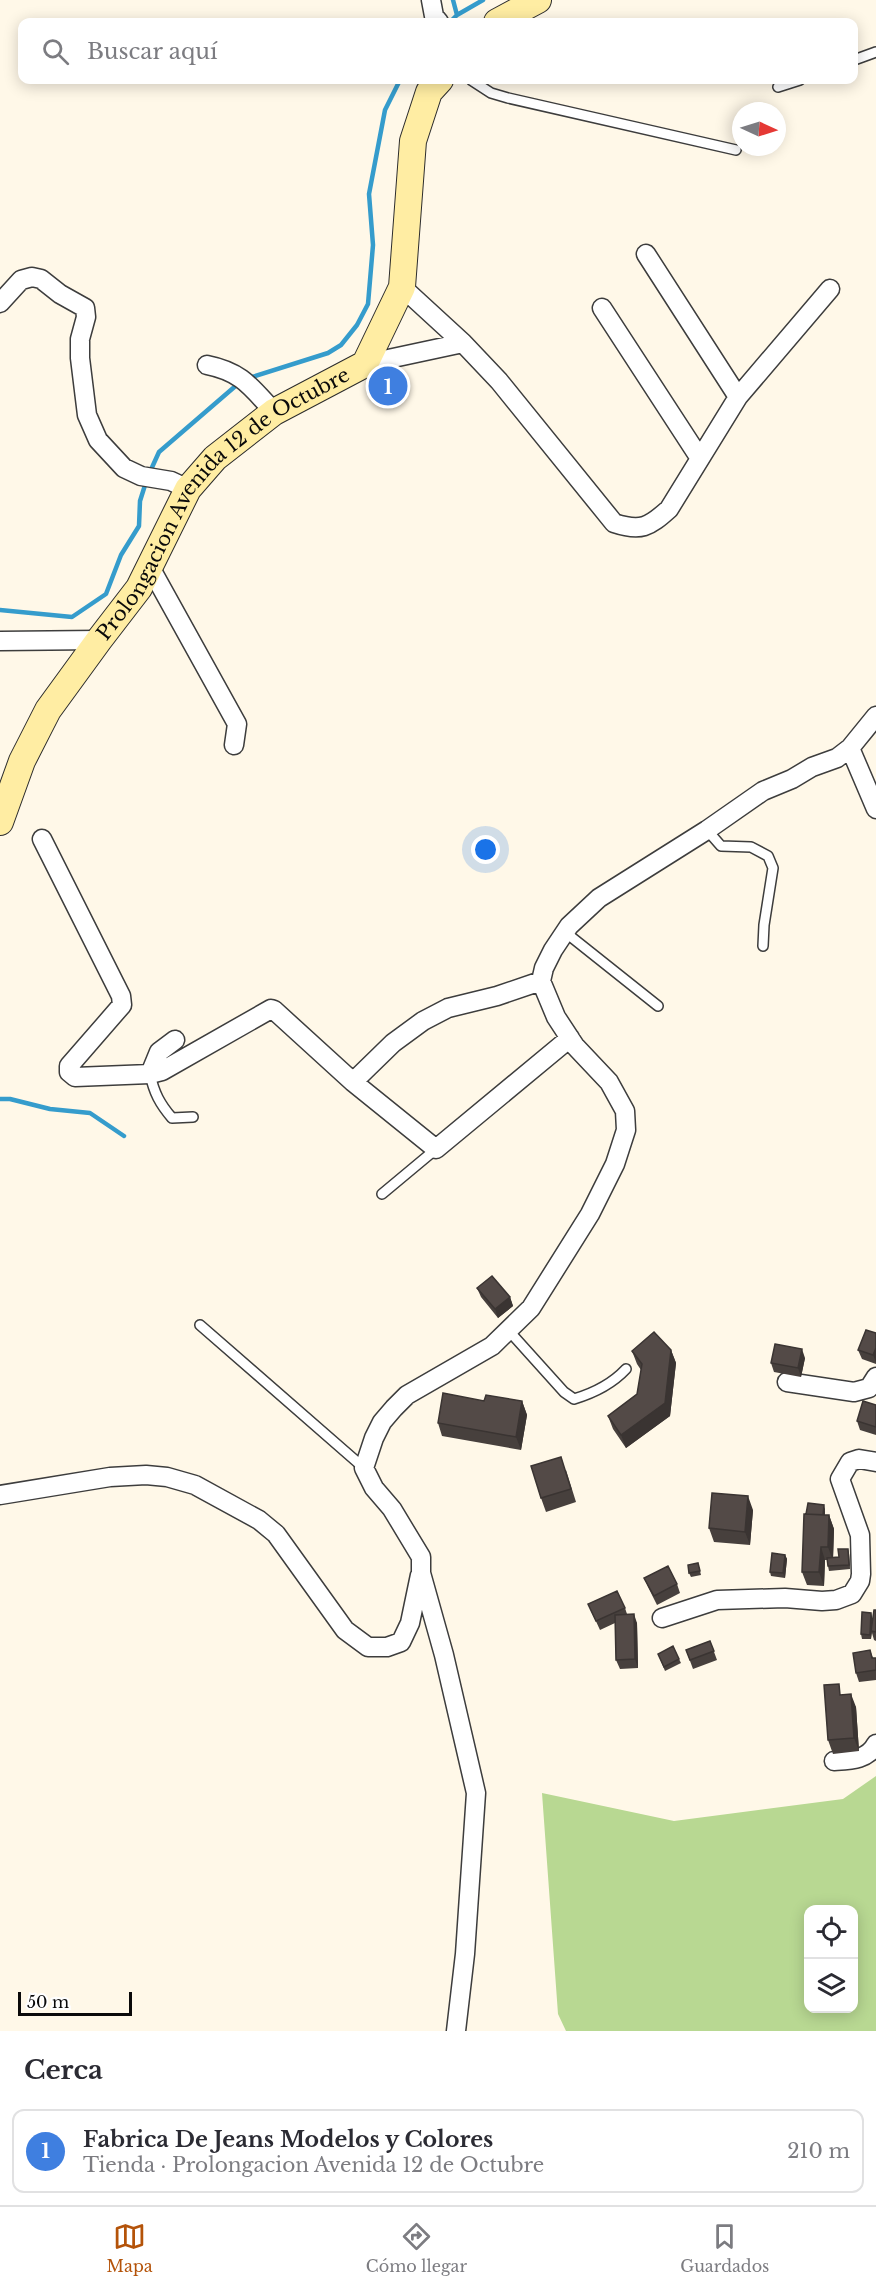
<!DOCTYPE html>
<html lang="es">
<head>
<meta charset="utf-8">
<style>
  :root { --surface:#fff; --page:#f7f7f7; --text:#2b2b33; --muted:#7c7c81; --line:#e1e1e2; --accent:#b45309 }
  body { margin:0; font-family:"Libre Baskerville",serif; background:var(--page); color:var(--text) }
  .controls { position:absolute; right:18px; bottom:18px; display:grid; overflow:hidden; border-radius:12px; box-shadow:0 3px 15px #0003 }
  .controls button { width:54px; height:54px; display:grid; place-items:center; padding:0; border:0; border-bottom:2px solid var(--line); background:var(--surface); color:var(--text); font:30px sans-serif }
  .compass { position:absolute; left:732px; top:102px; width:54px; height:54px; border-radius:50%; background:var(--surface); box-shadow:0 3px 15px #0003; rotate:94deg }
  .scale { position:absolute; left:18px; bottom:15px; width:114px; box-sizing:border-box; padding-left:6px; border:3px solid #0a0a0a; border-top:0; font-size:16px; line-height:21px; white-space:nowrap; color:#0a0a0a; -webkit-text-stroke:4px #fff; paint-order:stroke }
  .you { position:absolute; left:486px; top:850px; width:21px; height:21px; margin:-15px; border:4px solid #fff; border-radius:50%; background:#1a73e8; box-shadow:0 0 0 9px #1a73e833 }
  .badge { display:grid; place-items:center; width:39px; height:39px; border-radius:50%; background:var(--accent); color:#fff; font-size:20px; font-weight:700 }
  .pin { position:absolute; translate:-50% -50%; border:3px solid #fff; box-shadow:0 2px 6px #0006 }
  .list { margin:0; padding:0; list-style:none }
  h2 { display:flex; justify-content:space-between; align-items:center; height:78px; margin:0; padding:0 24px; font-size:26px }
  h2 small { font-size:20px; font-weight:400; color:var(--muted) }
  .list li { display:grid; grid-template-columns:39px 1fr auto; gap:18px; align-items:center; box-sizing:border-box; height:84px; margin:0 12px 12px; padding:0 12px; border:2px solid var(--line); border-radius:12px }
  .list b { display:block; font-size:22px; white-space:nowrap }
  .list p { margin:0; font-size:20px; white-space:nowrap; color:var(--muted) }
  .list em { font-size:20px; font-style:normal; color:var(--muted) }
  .icon { flex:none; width:33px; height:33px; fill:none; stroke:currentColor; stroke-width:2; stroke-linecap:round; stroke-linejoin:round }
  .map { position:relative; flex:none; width:876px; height:2031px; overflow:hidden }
  .search { position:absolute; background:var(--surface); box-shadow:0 3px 15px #0003; left:18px; right:18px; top:18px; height:66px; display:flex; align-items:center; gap:15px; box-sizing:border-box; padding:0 21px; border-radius:12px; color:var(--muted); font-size:22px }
  .sheet { height:174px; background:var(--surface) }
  nav { display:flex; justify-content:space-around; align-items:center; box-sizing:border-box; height:84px; border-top:2px solid var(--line); background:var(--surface); font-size:16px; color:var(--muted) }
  nav a { display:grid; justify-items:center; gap:3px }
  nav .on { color:var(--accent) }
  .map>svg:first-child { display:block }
</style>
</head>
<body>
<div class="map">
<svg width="876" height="2031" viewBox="0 0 876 2031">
  <rect width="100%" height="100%" fill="#fff8e8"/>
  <path fill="#b8d892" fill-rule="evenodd" d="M876 1776V2031H566L558 2014 542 1793 674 1821 843 1799ZM808 1910H854V2008H808Z"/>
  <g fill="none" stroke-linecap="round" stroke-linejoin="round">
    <path stroke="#359ccc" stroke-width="4.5" d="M453 0 457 15
      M450 22 457 15 483 0
      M249 378 328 353 341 345 357 325 368 304 373 245 369 194 385 110 400 80
      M149 474 159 452 239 383
      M0 610 72 617 106 594 121 555 139 526 140 501 146 482
      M0 1099H10L50 1109 90 1113 124 1136"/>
    <g stroke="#3d3d3d" stroke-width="12">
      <path id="lane" d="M854 60 876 52
        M471 80 491 93 508 98 736 150
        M778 87 800 80
        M707 830 721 846 751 847 768 856 773 868 764 925 763 946
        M565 932 658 1006
        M150 1074C154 1093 160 1104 172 1118L193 1117
        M382 1194 436 1149
        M200 1325 364 1468
        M509 1331 564 1392 574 1399C594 1393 612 1384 626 1369"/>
    </g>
    <g stroke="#3d3d3d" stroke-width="21">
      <path id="street" d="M431 0 434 16 439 22
        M402 287 463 343 499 381 614 523C641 532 649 527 669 509L738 397 646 254
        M0 303 21 280 32 277 41 279 60 294 85 308 86 317 80 339V358L87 415 98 440 124 468 141 476 171 481 188 489
        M602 308 699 457
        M365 364 463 343
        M207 365C242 372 251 387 274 412
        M738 397 830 289
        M150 567 237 724 234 745
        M0 641 99 640
        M850 748 876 809
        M42 839 121 996 122 1005 69 1066V1072L75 1077 150 1074 162 1071 271 1009 274 1010 353 1082 436 1149 570 1038
        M150 1074 159 1052 175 1040
        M353 1082 393 1043 423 1021 448 1008 497 996 541 981
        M787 1382 854 1392 869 1388 876 1377
        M0 1495 110 1477 146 1475 167 1477 195 1485 259 1520 276 1534 345 1630 368 1647H387L401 1642 410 1623 420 1575
        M662 1618 717 1600 785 1598 822 1601 836 1600 852 1594 860 1581 861 1574 860 1535 840 1479 850 1462 859 1459 876 1462
        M834 1761C850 1760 868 1760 876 1744
        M456 2031 465 1954 476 1793 444 1655 421 1573V1557L392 1509 374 1488 364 1468 374 1438 382 1422 394 1408 407 1395 492 1346 531 1308 590 1214 615 1164 626 1130 625 1111 609 1082 575 1046 556 1017 541 981 544 968 553 950 569 926 599 898 707 830 763 791 792 779 812 767 837 758 850 748 876 716"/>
    </g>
    <g stroke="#2c2c2c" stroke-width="28">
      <g id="secondary">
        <path d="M497 22 538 0"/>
        <path id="s1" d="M0 822 22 761 48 710 99 640 139 588 188 489 215 458 274 412 365 364 402 287 413 141 429 92 440 80"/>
      </g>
    </g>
    <use href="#lane" stroke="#fff" stroke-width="9"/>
    <use href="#street" stroke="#fff" stroke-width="18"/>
    <use href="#secondary" stroke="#ffeda3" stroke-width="26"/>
  </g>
  <path fill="#47403d" d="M477 1288 510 1297 513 1306 498 1318 481 1297Z
    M876 1333V1364L862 1359 858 1350Z
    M671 1350 676 1363 670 1416 626 1448 613 1429 608 1416 637 1394 641 1370 637 1364 632 1351Z
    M805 1358 801 1377 774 1372 771 1363Z
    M484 1401H522L527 1415 521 1450 442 1436 438 1423Z
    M876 1405V1435L860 1430 857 1421Z
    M566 1470 576 1502 546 1512 541 1498Z
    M825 1509V1515H829L834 1529 833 1557H839L849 1553 850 1569 829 1571 828 1566 827 1560H825L824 1586 807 1585 802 1572Z
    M753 1510 750 1545 714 1542 709 1528Z
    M785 1555 787 1559 785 1578 771 1576 770 1572Z
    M698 1563 701 1575 691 1577 689 1573Z
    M644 1578 677 1584 680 1593 657 1605 648 1587Z
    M588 1604 625 1608 627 1614 637 1623 638 1668 620 1669 616 1660 615 1623 600 1630Z
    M876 1610V1641L874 1640 872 1633 871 1639H862L861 1634 871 1613 872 1617V1623Z
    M710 1641 717 1660 693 1669 686 1650Z
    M870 1650 873 1658H876V1680L859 1682 856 1673Z
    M658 1654 679 1659 681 1663 665 1671Z
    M843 1694 856 1707 859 1751 833 1754 828 1740Z"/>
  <path fill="#3a3432" d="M510 1297 513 1306 498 1318 495 1309Z
    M876 1348V1362L873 1355Z
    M802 1349 805 1358 801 1377 798 1368Z
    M671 1350 676 1363 670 1416 626 1448 621 1435Z
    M522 1401 527 1415 521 1450 516 1437Z
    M748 1496 753 1510 750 1545 745 1532Z
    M824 1505 825 1509 824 1523 822 1518Z
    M829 1515 834 1529 833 1561 828 1547Z
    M821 1547 825 1560 824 1586 819 1572Z
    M848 1549 849 1553 850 1569 849 1565Z
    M785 1555 787 1559 785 1578 783 1573Z
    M871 1613 872 1617 871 1639 870 1635Z
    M634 1614 637 1623 638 1668 635 1659Z
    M851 1694 856 1707 859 1751 854 1738Z"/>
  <path fill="#534a47" stroke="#3a3432" stroke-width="1.5" d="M492 1276 510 1297 495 1309 477 1288Z
    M866 1330 876 1333V1348L873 1355 858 1350Z
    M654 1332 671 1350 665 1403 621 1435 608 1416 637 1394 642 1364 632 1351Z
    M775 1344 802 1349 798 1368 771 1363Z
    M443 1393 484 1401 486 1395 522 1401 516 1437 438 1423Z
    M863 1401 876 1405V1427L857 1421Z
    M561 1457 571 1489 541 1498 531 1466Z
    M712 1493 748 1496 745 1532 709 1528Z
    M808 1503 824 1505 823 1515 806 1514Z
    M804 1514 829 1515 828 1547H821L819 1572H802Z
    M838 1549H848L849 1565 828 1566 827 1558 839 1557Z
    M772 1553 785 1555 783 1573 770 1572Z
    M698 1563 700 1571 689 1573 688 1565Z
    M668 1566 677 1584 654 1596 644 1578Z
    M617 1591 625 1608 596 1621 588 1604Z
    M874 1610H876V1632L871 1631Z
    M862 1612 871 1613 870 1635 861 1634Z
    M634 1614 635 1659 616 1660 615 1615Z
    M710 1641 714 1651 690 1660 686 1650Z
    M673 1646 679 1659 664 1667 658 1654Z
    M870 1650 872 1658H876V1670L856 1673 853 1653Z
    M839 1684 840 1695 851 1694 854 1738 828 1740 824 1685Z"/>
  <g text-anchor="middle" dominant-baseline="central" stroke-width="6" stroke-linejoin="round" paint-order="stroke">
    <g font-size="20" fill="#0a0a0a" stroke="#fff">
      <text stroke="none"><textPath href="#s1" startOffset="398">Prolongacion Avenida 12 de Octubre</textPath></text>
    </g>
  </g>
</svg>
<div class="controls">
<button><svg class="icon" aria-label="locate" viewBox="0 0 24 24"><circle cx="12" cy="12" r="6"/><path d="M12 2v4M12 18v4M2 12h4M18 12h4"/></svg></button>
<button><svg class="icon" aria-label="layers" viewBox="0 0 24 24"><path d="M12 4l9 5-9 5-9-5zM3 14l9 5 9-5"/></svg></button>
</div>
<svg class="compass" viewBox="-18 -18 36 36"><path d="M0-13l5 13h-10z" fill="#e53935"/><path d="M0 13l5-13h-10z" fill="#7c7c81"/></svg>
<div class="scale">50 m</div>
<div class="you"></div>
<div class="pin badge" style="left:388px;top:386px;background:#3f7fe0">1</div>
<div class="search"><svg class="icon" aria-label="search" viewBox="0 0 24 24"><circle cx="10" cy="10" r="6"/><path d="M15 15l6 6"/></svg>Buscar aquí</div>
</div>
<section class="sheet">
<h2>Cerca<small></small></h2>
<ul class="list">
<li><span class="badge" style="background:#3f7fe0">1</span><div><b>Fabrica De Jeans Modelos y Colores</b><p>Tienda · Prolongacion Avenida 12 de Octubre</p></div><em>210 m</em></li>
</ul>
</section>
<nav>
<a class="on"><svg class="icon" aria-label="map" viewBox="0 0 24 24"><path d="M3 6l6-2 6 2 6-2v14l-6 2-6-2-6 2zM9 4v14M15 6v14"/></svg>Mapa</a>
<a><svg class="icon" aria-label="directions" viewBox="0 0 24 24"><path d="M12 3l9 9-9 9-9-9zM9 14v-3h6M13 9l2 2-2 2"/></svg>Cómo llegar</a>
<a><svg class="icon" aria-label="saved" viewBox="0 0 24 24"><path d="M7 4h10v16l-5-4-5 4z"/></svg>Guardados</a>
</nav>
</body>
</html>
